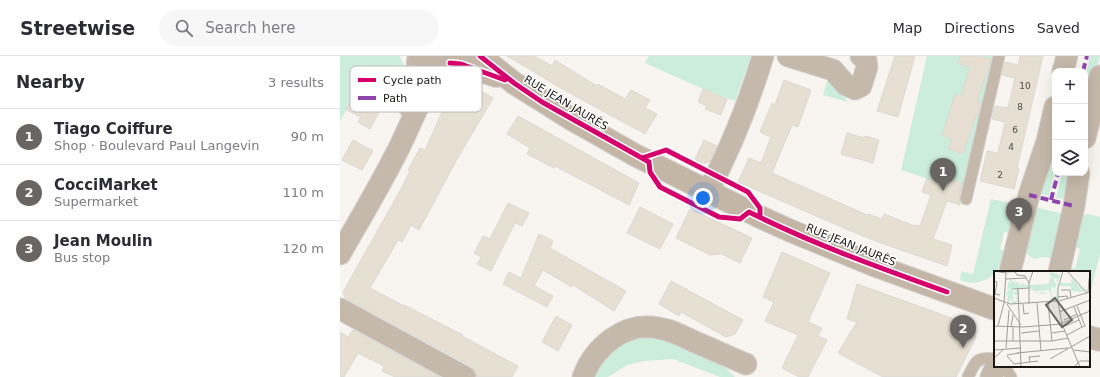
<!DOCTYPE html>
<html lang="en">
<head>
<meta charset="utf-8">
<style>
  :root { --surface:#fff; --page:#f7f7f7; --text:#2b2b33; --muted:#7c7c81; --line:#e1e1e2; --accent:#686562 }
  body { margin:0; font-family:"DejaVu Sans",sans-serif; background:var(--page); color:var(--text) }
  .controls { position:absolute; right:12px; top:12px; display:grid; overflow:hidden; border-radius:8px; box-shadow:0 4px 16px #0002 }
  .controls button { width:36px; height:36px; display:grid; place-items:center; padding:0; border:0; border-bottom:1px solid var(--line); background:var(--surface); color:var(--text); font:20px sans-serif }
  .you { position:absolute; left:363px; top:142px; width:14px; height:14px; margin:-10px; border:3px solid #fff; border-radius:50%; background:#1a73e8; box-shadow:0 0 0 6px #1a73e833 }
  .badge { display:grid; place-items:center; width:26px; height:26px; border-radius:50%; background:var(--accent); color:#fff; font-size:13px; font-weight:700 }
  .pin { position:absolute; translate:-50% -33px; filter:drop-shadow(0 1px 2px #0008) }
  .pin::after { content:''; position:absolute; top:21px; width:14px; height:12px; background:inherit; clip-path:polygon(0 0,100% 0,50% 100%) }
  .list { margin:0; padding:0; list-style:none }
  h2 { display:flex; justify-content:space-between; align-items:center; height:52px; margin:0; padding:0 16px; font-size:17px }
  h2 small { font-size:13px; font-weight:400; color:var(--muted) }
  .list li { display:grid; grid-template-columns:26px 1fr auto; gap:12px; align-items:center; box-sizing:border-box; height:56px; padding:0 16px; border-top:1px solid var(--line) }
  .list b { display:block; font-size:15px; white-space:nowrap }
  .list p { margin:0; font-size:13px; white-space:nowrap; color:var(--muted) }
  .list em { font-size:13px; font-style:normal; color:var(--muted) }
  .icon { flex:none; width:22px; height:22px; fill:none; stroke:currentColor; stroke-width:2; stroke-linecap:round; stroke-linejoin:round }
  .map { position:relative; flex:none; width:760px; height:321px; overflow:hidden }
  header { display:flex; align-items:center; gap:24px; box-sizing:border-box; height:56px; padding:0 20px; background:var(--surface); border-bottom:1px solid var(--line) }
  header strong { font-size:19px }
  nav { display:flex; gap:22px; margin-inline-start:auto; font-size:14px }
  .search { width:280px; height:36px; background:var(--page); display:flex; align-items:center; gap:10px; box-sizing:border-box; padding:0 14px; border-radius:22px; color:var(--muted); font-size:15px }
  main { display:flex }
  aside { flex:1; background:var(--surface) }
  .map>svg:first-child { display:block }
</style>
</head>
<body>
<header>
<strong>Streetwise</strong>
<div class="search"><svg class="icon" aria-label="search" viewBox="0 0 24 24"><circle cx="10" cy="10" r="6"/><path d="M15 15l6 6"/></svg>Search here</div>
<nav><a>Map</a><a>Directions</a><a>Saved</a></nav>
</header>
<main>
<aside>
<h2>Nearby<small>3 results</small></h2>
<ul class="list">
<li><span class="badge">1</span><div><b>Tiago Coiffure</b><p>Shop · Boulevard Paul Langevin</p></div><em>90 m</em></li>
<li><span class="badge">2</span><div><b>CocciMarket</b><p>Supermarket</p></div><em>110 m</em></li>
<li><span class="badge">3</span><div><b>Jean Moulin</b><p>Bus stop</p></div><em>120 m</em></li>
</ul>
</aside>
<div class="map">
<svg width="760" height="321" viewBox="0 0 760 321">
  <rect width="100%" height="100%" fill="#f8f5f0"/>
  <path fill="#cceddb" d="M0 0H60L64 10 54 56 16 34 0 66Z
    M309 0H411L395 45 363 33 305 7Z
    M587 0H656L624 135 561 114Z
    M750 0H760L745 61V21Z
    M488 22 508 46 483 39Z
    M715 74V113L709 140 695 136Z
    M722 117H734L730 144 716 142Z
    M651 143 675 148 668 177 664 176 660 193 666 195C664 201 662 207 659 212 652 224 633 231 620 224L621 215 633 218Z
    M695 151 724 158 714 200 711 202 701 201 696 203 692 202 689 199 685 197Z
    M748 158 760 161V198L749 242V216H729L730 211 735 213 740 193 735 191 742 161 744 159Z
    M294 279 328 282 386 312 395 321H380L333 303 305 305 287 309 268 321H250L261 300Z"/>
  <path fill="#e7dfd1" stroke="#dbd9d5" d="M167 0H194L212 10 215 4 257 30 258 28 285 43 291 34 310 44 305 52 317 58 305 78 226 35Z
    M555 0H575L558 61 537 55Z
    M620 0H640L651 3 648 15H647L637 46 641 47 638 59H636L623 98 609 93 612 83 602 80 615 38 621 40 630 11 618 8Z
    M680 0H703L677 112 679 113 674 133 640 125 647 95 658 97 665 66 652 63 655 50 668 52 675 22 662 19 665 6 678 9Z
    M444 24 471 34 458 71 452 69 432 117 527 159 528 158 542 163 544 158 575 170V169L580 170 591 139 582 136 587 122 608 130 610 123 622 127 619 142 620 149 607 145 593 183 612 189 607 210 541 187 506 173 398 126 409 102 421 107 431 81 420 76 432 47 435 49Z
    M121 26 140 38 141 35 153 42 116 105 79 174 71 169 62 186 58 184 30 232 64 250V249L123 279 122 280 178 310 172 321H137L135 315 131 310 5 242 3 236 61 133 70 115 68 114 80 92 85 94 104 52Z
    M363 33 387 43 381 59 365 53 367 50 358 46Z
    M16 34 43 49 30 73 18 66 21 61 6 54Z
    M178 60 299 127 289 149 215 110 214 112 187 98 190 92 167 78Z
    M507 77 525 82V80L539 84 533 107 501 98Z
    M13 84 33 95 22 114 2 104Z
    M364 84 377 90 370 105 363 108 355 103Z
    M168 147 189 157 182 170 175 167 151 215 137 208 141 201 134 197 143 180 150 183Z
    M300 151 333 168 320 193 287 177Z
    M350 153 412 182 400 207 382 198 370 199 336 182Z
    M199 178 213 185 210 192 286 235 274 255 233 229 232 231 203 214 194 230 213 240 207 251 163 228 169 216 181 222Z
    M442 196 490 217 468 266 482 272 478 280 487 284 468 321H459L442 312 458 279 425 265 434 246 423 241Z
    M331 225 403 264 395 278 386 281 341 256 339 260 319 248Z
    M517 228 631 269 636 281 616 321H543L498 297 517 266 507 263Z
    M216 260 232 269 218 295 202 286Z
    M13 274 100 321H55L42 315 44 310 18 297 4 321H0V276L8 281Z"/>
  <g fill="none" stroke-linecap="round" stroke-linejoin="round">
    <g stroke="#d4d2ce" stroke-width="13">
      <path id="lane" d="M626 143 659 0
        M664 310 671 321
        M628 321C636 305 636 301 655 303"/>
    </g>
    <g stroke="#d4d2ce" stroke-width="23">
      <path id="street" d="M448 0 493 14 506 29 515 33 521 30 527 11 526 4 521 0
        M723 15 727 0
        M69 51 76 22 78 0
        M745 82 760 20
        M368 135C391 92 409 46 423 0
        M0 198C20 163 41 128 59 92 73 64 83 33 104 9
        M670 216 689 139 707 85 715 51
        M719 216 734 150 739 117
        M0 253 125 321
        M243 321C254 291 285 265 318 272 332 274 343 280 355 286 372 293 389 301 406 308
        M651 321 656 310"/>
    </g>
    <g stroke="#d4d2ce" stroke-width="24">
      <path id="secondary" d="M81 0C92 11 108 13 119 0
        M140 0 174 27 233 64 295 99 420 161 451 175 536 210 655 253
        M110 7 121 8 156 20
        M749 281 760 284"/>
    </g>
    <use href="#lane" stroke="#c5b9ab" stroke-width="11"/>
    <use href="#street" stroke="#c5b9ab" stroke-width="21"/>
    <use href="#secondary" stroke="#c3b6a7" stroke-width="22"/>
    <path stroke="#8e44ad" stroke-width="4" stroke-dasharray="8 4" stroke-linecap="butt" d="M743 15 747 0
      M689 139 734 150
      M711 144 718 117"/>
    <g stroke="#fff" stroke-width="8">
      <path id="cycleway" d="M140 0 174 27 202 46 309 106 310 116 320 131 379 161 400 163 409 156C473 188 540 212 607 236
        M110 7 121 8 165 24
        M302 102 326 94 408 136 420 152V161"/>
    </g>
    <use href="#cycleway" stroke="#d6006c" stroke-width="5"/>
  </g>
  <g text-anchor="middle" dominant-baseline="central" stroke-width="3" stroke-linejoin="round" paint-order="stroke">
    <g font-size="9" fill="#4e4b45">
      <text x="685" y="30">10</text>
      <text x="680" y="51">8</text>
      <text x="675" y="74">6</text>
      <text x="671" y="91">4</text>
      <text x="660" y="119">2</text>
    </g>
    <g font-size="11" fill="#1a1815" stroke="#fff">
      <text transform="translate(226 47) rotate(31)">RUE JEAN JAURÈS</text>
      <text transform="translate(511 189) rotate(22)">RUE JEAN JAURÈS</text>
    </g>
  </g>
  <g transform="translate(654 215)">
    <rect width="96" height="96" fill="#f8f5f0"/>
    <path d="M55 0 66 4 64 11 61 9 64 8 59 7 61 12H64L61 16V24L60 16 57 17 58 26H62L63 17V28L61 30 57 27 56 18V22L55 19 42 20 43 22 53 21V24V22L47 23 42 22 41 20H35L40 19 35 18V14L54 13 57 6 55 5H57L55 3V2H59ZM78 7 91 21 77 20 76 15H66V12H77ZM16 8 20 11 22 8 20 14 22 11H27L24 12 26 14 30 11 29 13 34 14V16L19 18V22L24 18 25 25 19 23V30H25L20 26H24L26 30 19 33 16 26V32H13L14 22 11 27 13 21 15 22 13 19H16L17 25 16 18H13L15 9 17 15Z" fill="#cceddb"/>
    <path fill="none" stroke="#9f9d98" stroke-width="1" d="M0 0 12 2M73 0 93 22M12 1 37 0M21 1 23 4 31 5 35 12M12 8 32 7M0 10 3 11 1 23 6 24M24 17 27 96M19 18 35 17M67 19H76L77 27M94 22 95 8M64 26 73 25 74 28M0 27 16 33 63 30M64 29V17L69 0M65 30 96 21M64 31 68 53 86 96M10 32 12 2M43 32 47 80M54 32 58 70M13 33 27 54M29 33 30 43 35 42M35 33V12L39 0M80 36 88 56 91 55 83 35M65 41 96 29M70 49 83 43M68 52 96 40M0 55 29 56 68 53M4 55 10 32M17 56 19 44M69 56 85 49M27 62 45 60M58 62 71 60M73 64 88 56M0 70H58L74 67M19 70V56M12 77 15 39M0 79 27 77M80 79 96 81M23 82 74 77M13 84 25 82M13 85 20 93 44 90M0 87 10 78M56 88 96 65M36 91 35 86 46 85M80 96 86 90H96"/>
    <path fill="#686562" fill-opacity="0.15" stroke="#686562" stroke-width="2" d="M61 27 78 49 68 56 52 34Z"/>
    <rect width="96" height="96" fill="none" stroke="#1a1815" stroke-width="2"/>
  </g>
  <rect x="10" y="10" width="132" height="46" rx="6" fill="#fff" stroke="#babab9" stroke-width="1"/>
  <rect x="18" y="22" width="18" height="4" fill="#d6006c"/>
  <rect x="18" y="40" width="18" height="4" fill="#8e44ad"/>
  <g font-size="11" fill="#1a1815">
    <text x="43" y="28">Cycle path</text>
    <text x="43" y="46">Path</text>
  </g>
</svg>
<div class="controls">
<button>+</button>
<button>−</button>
<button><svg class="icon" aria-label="layers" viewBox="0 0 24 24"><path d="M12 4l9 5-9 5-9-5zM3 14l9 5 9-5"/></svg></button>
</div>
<div class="you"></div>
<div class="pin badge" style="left:603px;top:135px">1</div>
<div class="pin badge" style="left:623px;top:292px">2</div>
<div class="pin badge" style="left:679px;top:175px">3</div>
</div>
</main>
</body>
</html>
